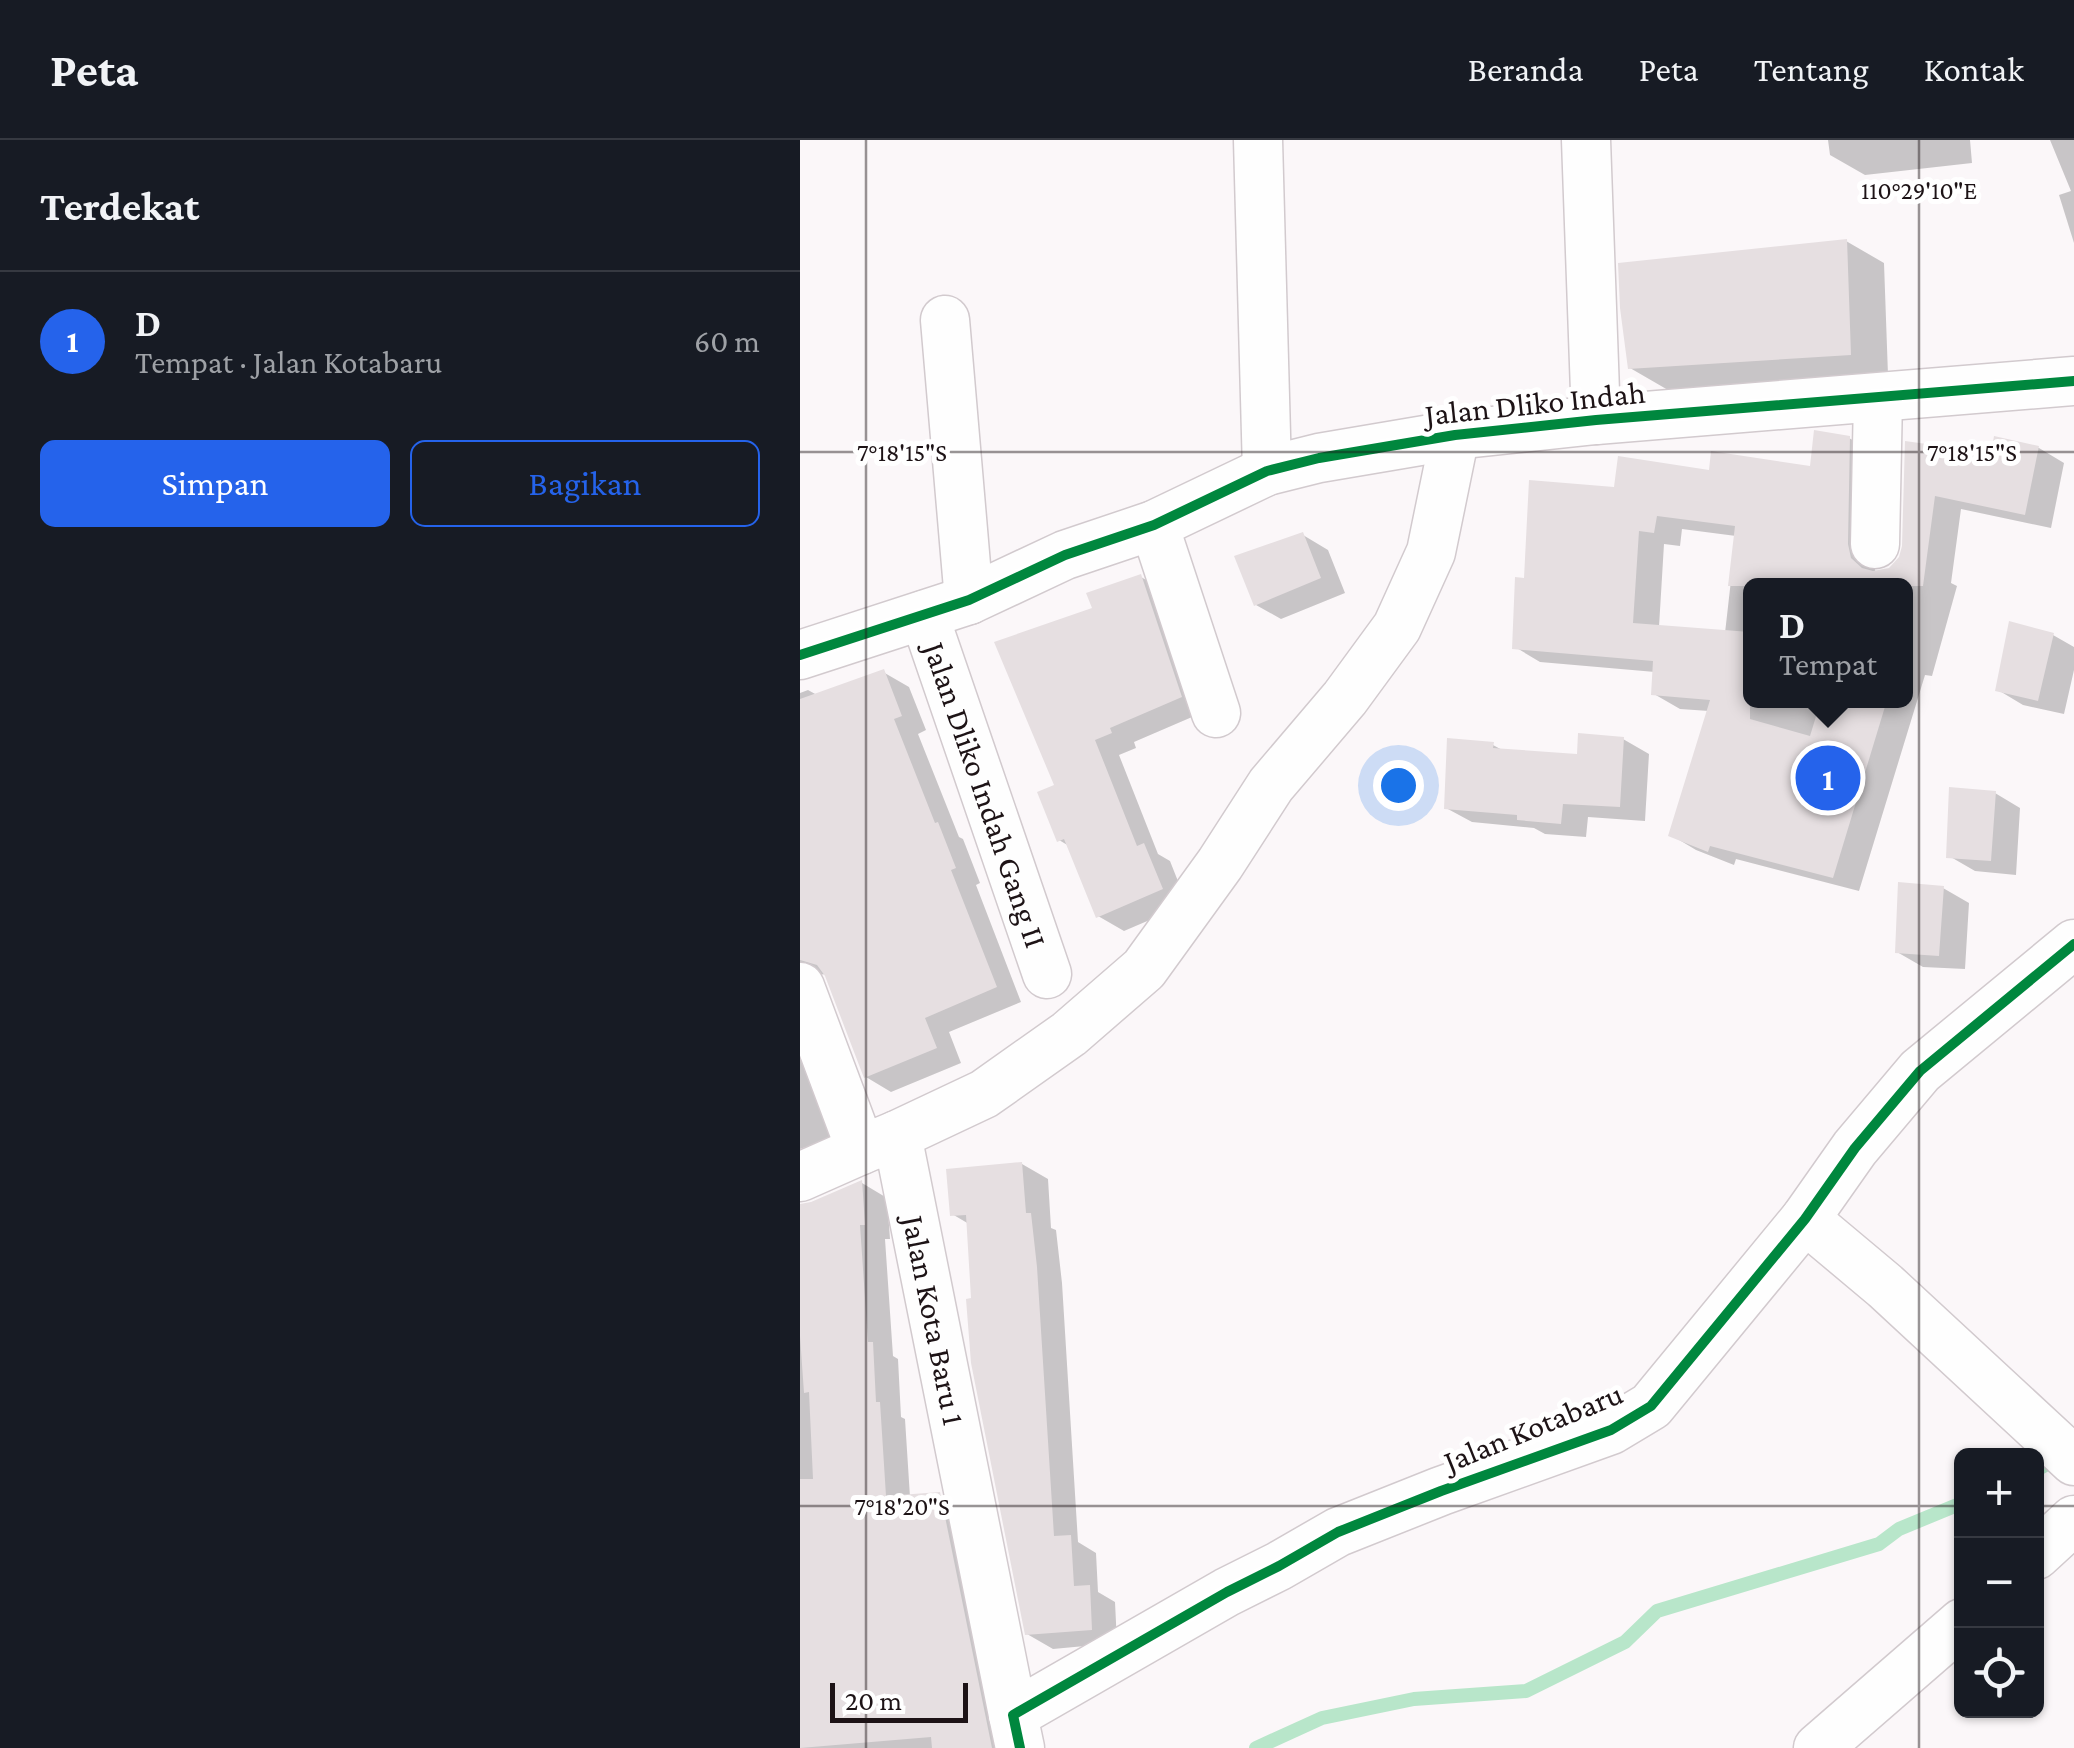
<!DOCTYPE html>
<html lang="id">
<head>
<meta charset="utf-8">
<style>
  :root { --surface:#171b24; --page:#20242c; --text:#f1f3f6; --muted:#9ea1a6; --line:#363941; --accent:#2563eb }
  body { margin:0; font-family:"Crimson Pro",serif; background:var(--page); color:var(--text) }
  .controls { position:absolute; right:30px; bottom:30px; display:grid; overflow:hidden; border-radius:15px; box-shadow:0 2px 8px #0004 }
  .controls button { width:90px; height:90px; display:grid; place-items:center; padding:0; border:0; border-bottom:2px solid var(--line); background:var(--surface); color:var(--text); font:50px sans-serif }
  .scale { position:absolute; left:30px; bottom:25px; width:138px; box-sizing:border-box; padding-left:10px; border:5px solid #1d1316; border-top:0; font-size:28px; line-height:35px; white-space:nowrap; color:#1d1316; -webkit-text-stroke:8px #fff; paint-order:stroke }
  .you { position:absolute; left:598px; top:645px; width:35px; height:35px; margin:-25px; border:8px solid #fff; border-radius:50%; background:#1a73e8; box-shadow:0 0 0 15px #1a73e833 }
  .badge { display:grid; place-items:center; width:65px; height:65px; border-radius:50%; background:var(--accent); color:#fff; font-size:32px; font-weight:700 }
  .pin { position:absolute; translate:-50% -50%; border:5px solid #fff; box-shadow:0 2px 10px #0006 }
  .popup { position:absolute; left:943px; top:438px; width:170px; height:130px; box-sizing:border-box; display:grid; place-content:center; border-radius:15px; background:var(--surface); filter:drop-shadow(0 2px 8px #0005); font-size:32px; white-space:nowrap; color:var(--muted) }
  .popup b { font-size:38px; color:var(--text) }
  .popup::after { content:''; position:absolute; left:50%; top:100%; margin-left:-20px; border:20px solid transparent; border-top-color:var(--surface) }
  .list { margin:0; padding:0; list-style:none }
  h2 { display:flex; justify-content:space-between; align-items:center; height:130px; margin:0; padding:0 40px; font-size:42px }
  h2 small { font-size:32px; font-weight:400; color:var(--muted) }
  .list li { display:grid; grid-template-columns:65px 1fr auto; gap:30px; align-items:center; box-sizing:border-box; height:140px; padding:0 40px; border-top:2px solid var(--line) }
  .list b { display:block; font-size:38px; white-space:nowrap }
  .list p { margin:0; font-size:32px; white-space:nowrap; color:var(--muted) }
  .list em { font-size:32px; font-style:normal; color:var(--muted) }
  .actions { display:flex; gap:20px; padding:30px 40px }
  .actions a { flex:1; padding:22px 0; border:2px solid var(--accent); border-radius:15px; text-align:center; font-size:35px; color:var(--accent) }
  .actions .main { background:var(--accent); color:#fff }
  .icon { flex:none; width:55px; height:55px; fill:none; stroke:currentColor; stroke-width:2; stroke-linecap:round; stroke-linejoin:round }
  .map { position:relative; flex:none; width:1274px; height:1608px; overflow:hidden }
  header { display:flex; align-items:center; gap:60px; box-sizing:border-box; height:140px; padding:0 50px; background:var(--surface); border-bottom:2px solid var(--line) }
  header strong { font-size:48px }
  nav { display:flex; gap:55px; margin-inline-start:auto; font-size:35px }
  main { display:flex }
  aside { flex:1; background:var(--surface) }
  .map>svg:first-child { display:block }
</style>
</head>
<body>
<header>
<strong>Peta</strong>
<nav><a>Beranda</a><a>Peta</a><a>Tentang</a><a>Kontak</a></nav>
</header>
<main>
<aside>
<h2>Terdekat<small></small></h2>
<ul class="list">
<li><span class="badge">1</span><div><b>D</b><p>Tempat · Jalan Kotabaru</p></div><em>60 m</em></li>
</ul>
<div class="actions"><a class="main">Simpan</a><a>Bagikan</a></div>
</aside>
<div class="map">
<svg width="1274" height="1608" viewBox="0 0 1274 1608">
  <rect width="100%" height="100%" fill="#fbf7f9"/>
  <path fill="#0003" fill-rule="evenodd" d="M1028 0H1170L1172 23 1065 35 1030 15Z
    M1250 0H1274V103L1259 55 1271 51Z
    M1046 101 1084 123 1088 235 868 250 830 228Z
    M1049 298 1075 313 1073 421 1076 434 1090 430 1101 419 1105 406 1107 303 1193 316 1196 299 1239 308 1264 323 1251 388 1161 369 1151 443 1157 446 1132 536 1125 535 1059 751 936 719 934 725 896 710 871 695 909 571 880 569 854 554 855 532 740 522 715 507 727 441 817 350 911 332 1012 329ZM882 389 936 396 925 493 859 487 864 404 880 406ZM950 446H1106V560H950Z
    M503 395 528 410 545 453 481 479 456 465Z
    M341 437 367 452 406 571 334 602 336 608 319 615 358 714 370 721 387 764 324 791 298 776 269 706 259 700 258 647 295 469Z
    M1253 495 1274 507V530L1264 574 1223 565 1198 550Z
    M83 532 109 547 126 590 118 594 159 697 163 699 180 743 176 745 221 862 149 892 161 923 91 952 66 937 27 834 16 835 0 853V553L8 550 17 555Z
    M823 599 849 614 845 681 788 677 786 697 745 694 734 688 672 682 646 668 693 605 704 611 779 617Z
    M1195 653 1220 668 1216 735 1175 731 1149 716Z
    M1143 748 1169 763 1165 829 1123 827 1097 812Z
    M0 875 45 994 0 1009Z
    M222 1024 248 1039 251 1088 256 1090 262 1143 278 1402 296 1413 298 1452 315 1462 317 1503 253 1509 227 1494 174 1160 169 1084 152 1074Z
    M62 1043 87 1058 90 1099H85L93 1216 98 1219 101 1277 105 1279 110 1357 140 1355 166 1370 214 1608H0V1067Z"/>
  <g fill="none" stroke-linecap="round" stroke-linejoin="round">
    <path stroke="#b8e6ca" stroke-width="14" d="M1236 1330 1260 1317
      M456 1608 522 1578 614 1559 726 1551 825 1502 857 1471 1079 1404 1099 1389 1162 1363"/>
  </g>
  <path fill="#e6dfe1" d="M1047 99 1051 215 828 229 820 168 818 123Z
    M1014 290 1050 296 1048 404 1051 418 1062 428 1073 431 1089 428 1099 417 1102 406 1105 301 1191 313 1194 296 1239 306 1225 375 1135 356 1123 446H928L935 386 857 376 854 393 839 391 833 483 950 492V579L1010 596 1021 560H1087L1033 738 910 706 908 712 868 696 910 560 851 555 853 521 712 509 715 437 724 438 729 340 814 347 818 316 909 330 911 311 1010 326Z
    M503 392 521 438 454 466 434 416Z
    M341 434 382 557 310 588 312 593 295 600 337 706 344 703 363 749 296 778 264 699 257 702 237 652 254 645 194 502 292 468 286 453Z
    M1209 481 1254 493 1238 561 1195 551Z
    M84 529 102 576 94 579 135 683 138 682 156 728 151 730 197 847 125 878 137 908 64 938 25 836 17 825 0 820V559Z
    M778 593 824 597 820 667 763 664 761 684 717 680V675L644 669 647 598 694 602 693 608 777 614Z
    M1149 647 1196 651 1191 721 1146 718Z
    M1098 742 1144 746 1139 816 1095 813Z
    M222 1022 226 1073H231L237 1127 254 1396 271 1395 274 1446 290 1445 292 1490 225 1495 171 1223 166 1159 171 1158 166 1075 150 1076 146 1029Z
    M62 1040 65 1085H60L68 1202H73L76 1262H80L86 1356 140 1352 192 1608H132L131 1597 0 1608V1339H13L9 1252 4 1253 0 1196V1064L11 1062Z"/>
  <g fill="none" stroke-linecap="round" stroke-linejoin="round">
    <g stroke="#d2cace" stroke-width="51">
      <g id="minor">
        <path d="M458 0 467 331"/>
        <path d="M786 0 796 280"/>
        <path d="M145 180 169 460"/>
        <path d="M354 385 416 573"/>
        <path d="M1075 404 1078 258"/>
        <path id="s1" d="M124 475 247 834"/>
        <path d="M0 515 169 460 265 415 354 385 467 331 519 318 655 295 796 280 1274 241"/>
        <path id="s2" d="M0 847 61 1010 97 995 213 1575"/>
        <path d="M97 995 184 954 269 894 344 829 420 724 471 645 545 558 597 487 631 412 655 295"/>
        <path d="M0 1037 61 1010"/>
        <path d="M1005 1079 1085 1146 1274 1321"/>
        <path d="M1236 1415 1274 1380"/>
        <path d="M220 1608 213 1575 427 1452 479 1426 538 1392 641 1351 811 1290 851 1266 1005 1079 1055 1008 1120 931 1274 804"/>
        <path d="M1018 1608 1162 1483"/>
      </g>
    </g>
    <use href="#minor" stroke="#fefefe" stroke-width="48"/>
    <g stroke="#fff" stroke-width="16">
      <path id="cycleway" d="M0 515 169 460 265 415 354 385 467 331 519 318 655 295 796 280 1274 241
        M220 1608 213 1575 427 1452 479 1426 538 1392 641 1351 811 1290 851 1266 1005 1079 1055 1008 1120 931 1274 804"/>
    </g>
    <use href="#cycleway" stroke="#00873e" stroke-width="10"/>
  </g>
  <path fill="none" stroke="#1d1316" stroke-width="2.5" stroke-opacity="0.45" d="M66 0V1608M1119 0V1608M0 312H1274M0 1366H1162M1236 1366H1274"/>
  <g text-anchor="middle" dominant-baseline="central" stroke-width="10" stroke-linejoin="round" paint-order="stroke">
    <g font-size="32" fill="#1d1316" stroke="#fff">
      <text transform="translate(735 263) rotate(-6)">Jalan Dliko Indah</text>
      <text stroke="none"><textPath href="#s1" startOffset="190">Jalan Dliko Indah Gang II</textPath></text>
      <text stroke="none"><textPath href="#s2" startOffset="402">Jalan Kota Baru 1</textPath></text>
      <text transform="translate(733 1287) rotate(-22)">Jalan Kotabaru</text>
    </g>
  </g>
  <g font-size="25" text-anchor="middle" fill="#1d1316" stroke="#fff" stroke-width="10" stroke-linejoin="round" paint-order="stroke">
    <text x="1119" y="59">110°29'10"E</text>
    <text x="102" y="321">7°18'15"S</text>
    <text x="1172" y="321">7°18'15"S</text>
    <text x="102" y="1375">7°18'20"S</text>
  </g>
</svg>
<div class="controls">
<button>+</button>
<button>−</button>
<button><svg class="icon" aria-label="locate" viewBox="0 0 24 24"><circle cx="12" cy="12" r="6"/><path d="M12 2v4M12 18v4M2 12h4M18 12h4"/></svg></button>
</div>
<div class="scale">20 m</div>
<div class="you"></div>
<div class="pin badge" style="left:1028px;top:638px">1</div>
<div class="popup"><b>D</b>Tempat</div>
</div>
</main>
</body>
</html>
